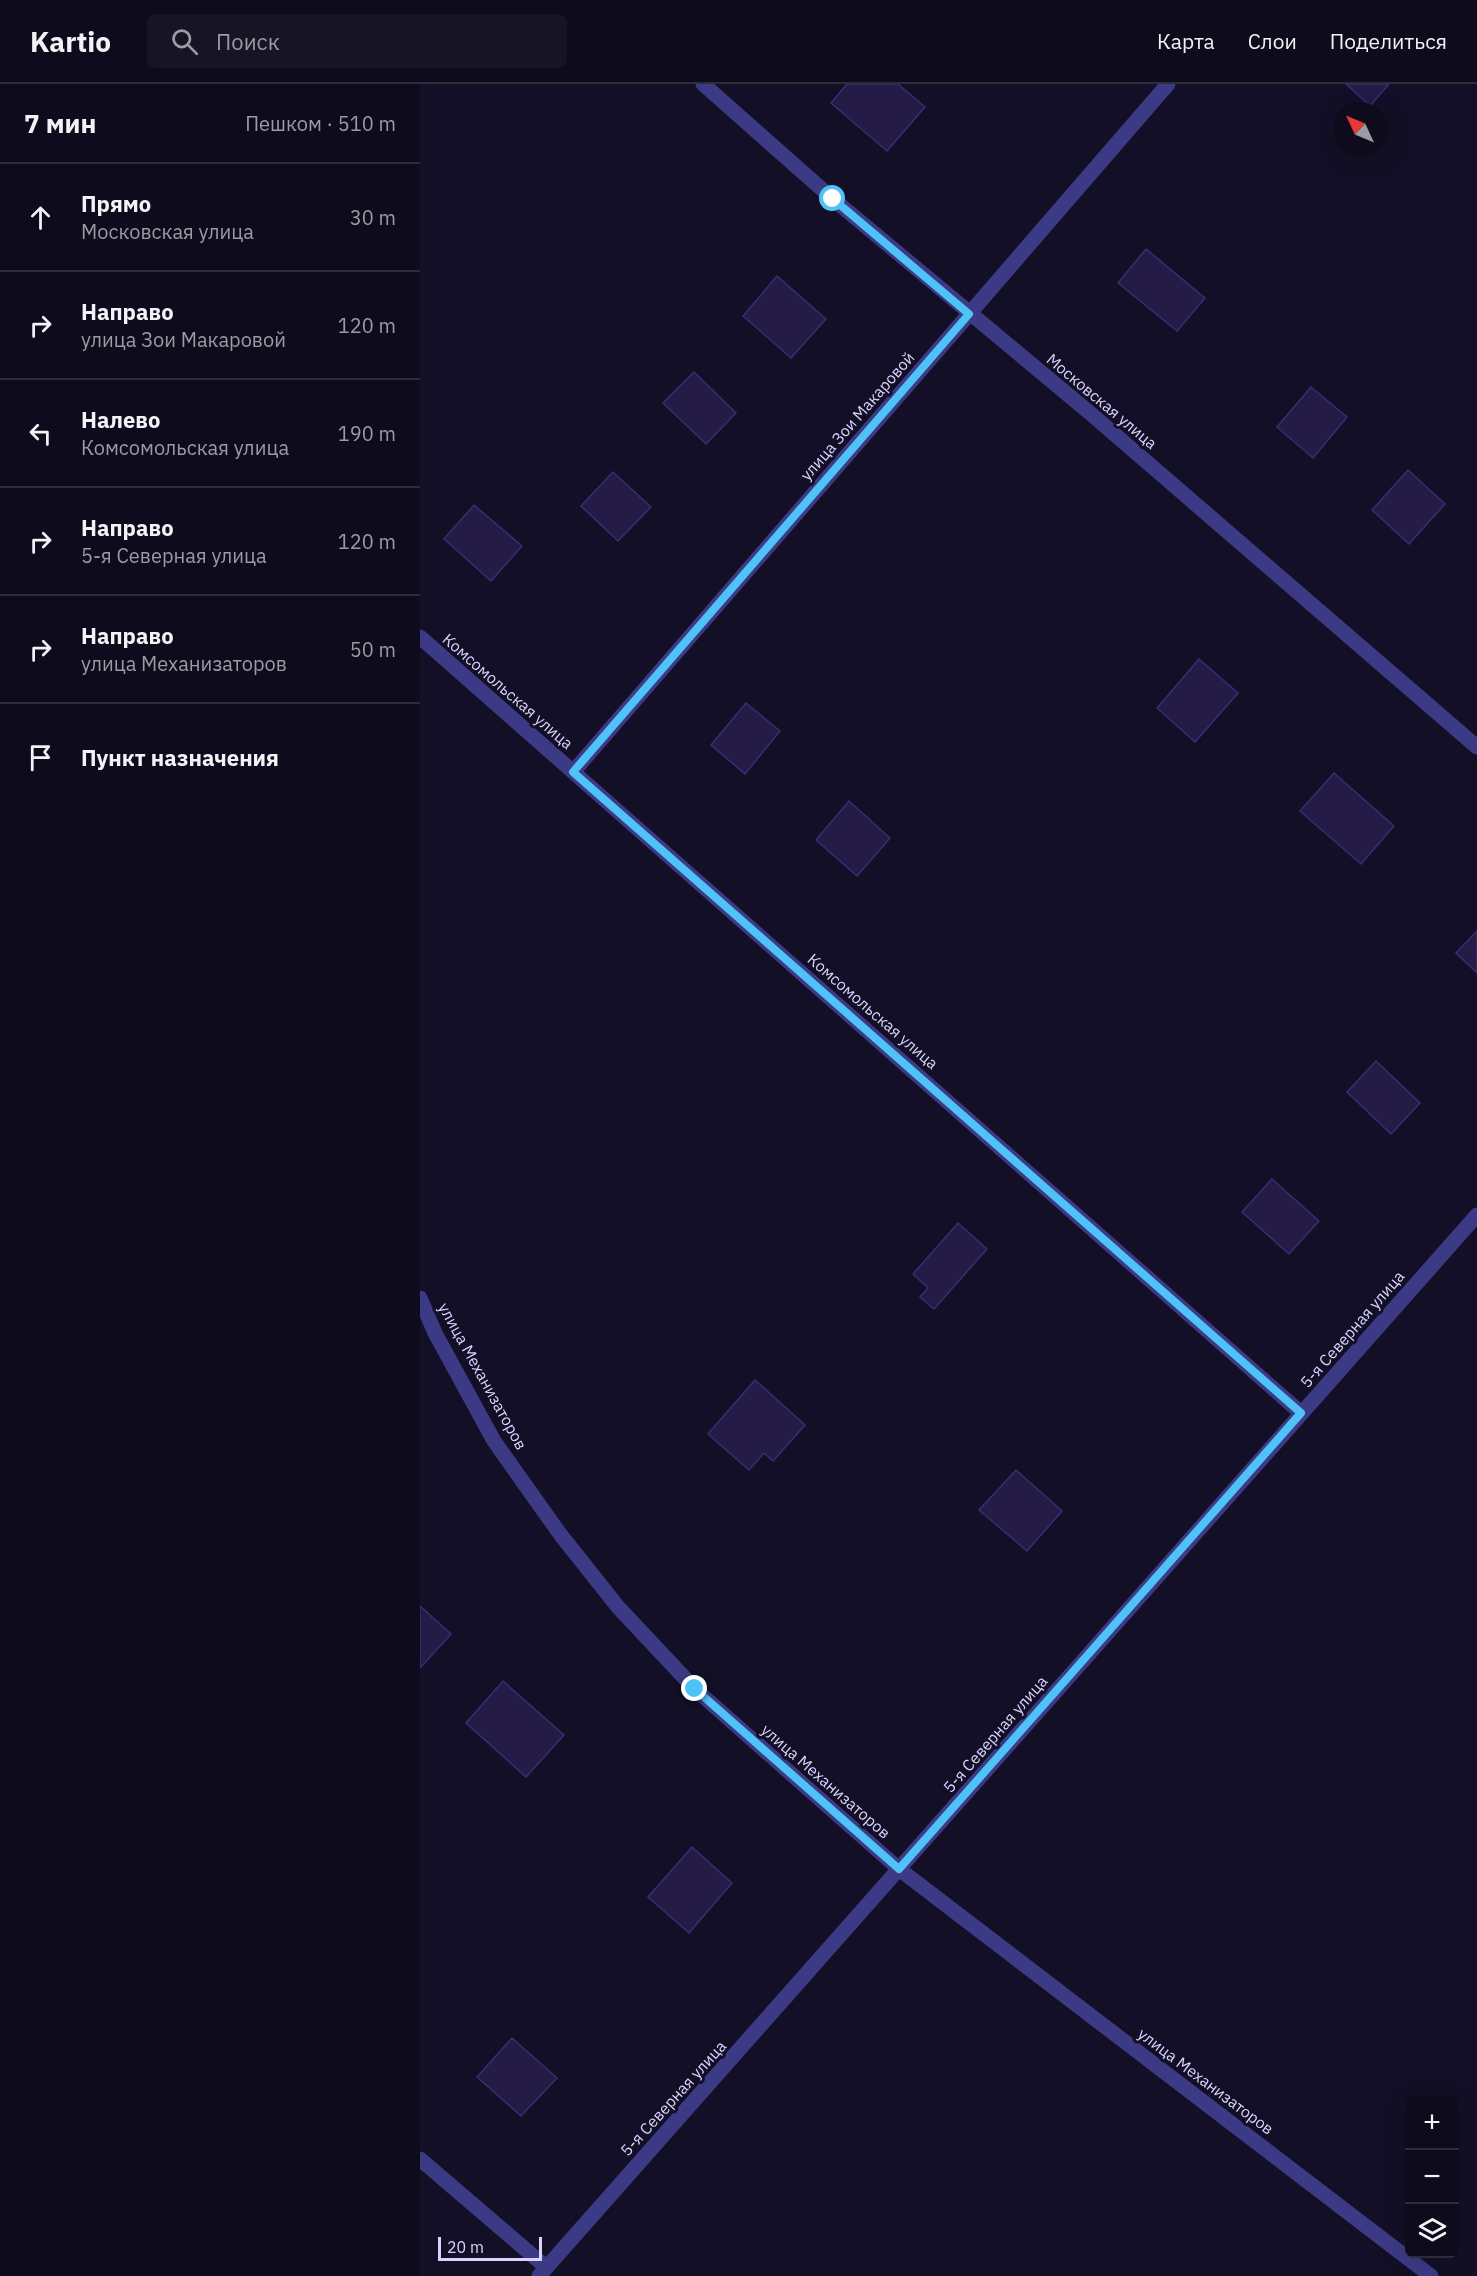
<!DOCTYPE html>
<html lang="ru">
<head>
<meta charset="utf-8">
<style>
  :root { --surface:#0e0b1c; --page:#171425; --text:#f1f3f6; --muted:#9b9ba3; --line:#2e2b3b }
  body { margin:0; font-family:"IBM Plex Sans",sans-serif; background:var(--page); color:var(--text) }
  .controls { position:absolute; right:18px; bottom:18px; display:grid; overflow:hidden; border-radius:9px; box-shadow:0 6px 24px #0002 }
  .controls button { width:54px; height:54px; display:grid; place-items:center; padding:0; border:0; border-bottom:2px solid var(--line); background:var(--surface); color:var(--text); font:30px sans-serif }
  .compass { position:absolute; left:913px; top:18px; width:54px; height:54px; border-radius:50%; background:var(--surface); box-shadow:0 6px 24px #0002; rotate:314deg }
  .scale { position:absolute; left:18px; bottom:15px; width:104px; box-sizing:border-box; padding-left:6px; border:3px solid #d9d4ff; border-top:0; font-size:16px; line-height:21px; white-space:nowrap; color:#d9d4ff; -webkit-text-stroke:4px #130f26; paint-order:stroke }
  .stop { position:absolute; width:18px; height:18px; margin:-14px; border:4px solid #4fc3f7; border-radius:50%; background:#fff }
  .stop.end { background:#4fc3f7; border-color:#fff; box-shadow:0 2px 6px #0008 }
  .list { margin:0; padding:0; list-style:none }
  h2 { display:flex; justify-content:space-between; align-items:center; height:78px; margin:0; padding:0 24px; font-size:26px }
  h2 small { font-size:20px; font-weight:400; color:var(--muted) }
  .list li { display:grid; grid-template-columns:39px 1fr auto; gap:18px; align-items:center; box-sizing:border-box; height:108px; padding:0 24px; border-top:2px solid var(--line) }
  .list b { display:block; font-size:22px; white-space:nowrap }
  .list p { margin:0; font-size:20px; white-space:nowrap; color:var(--muted) }
  .list em { font-size:20px; font-style:normal; color:var(--muted) }
  .icon { flex:none; width:33px; height:33px; fill:none; stroke:currentColor; stroke-width:2; stroke-linecap:round; stroke-linejoin:round }
  .map { position:relative; flex:none; width:1057px; height:2192px; overflow:hidden }
  header { display:flex; align-items:center; gap:36px; box-sizing:border-box; height:84px; padding:0 30px; background:var(--surface); border-bottom:2px solid var(--line) }
  header strong { font-size:28px }
  nav { display:flex; gap:33px; margin-inline-start:auto; font-size:21px }
  .search { width:420px; height:54px; background:var(--page); display:flex; align-items:center; gap:15px; box-sizing:border-box; padding:0 21px; border-radius:9px; color:var(--muted); font-size:22px }
  main { display:flex }
  aside { flex:1; background:var(--surface) }
  .map>svg:first-child { display:block }
</style>
</head>
<body>
<header>
<strong>Kartio</strong>
<div class="search"><svg class="icon" aria-label="search" viewBox="0 0 24 24"><circle cx="10" cy="10" r="6"/><path d="M15 15l6 6"/></svg>Поиск</div>
<nav><a>Карта</a><a>Слои</a><a>Поделиться</a></nav>
</header>
<main>
<aside>
<h2>7 мин<small>Пешком · 510 m</small></h2>
<ul class="list">
<li><svg class="icon" aria-label="ahead" viewBox="0 0 24 24"><path d="M12 20V5M6 11l6-6 6 6"/></svg><div><b>Прямо</b><p>Московская улица</p></div><em>30 m</em></li>
<li><svg class="icon" aria-label="right" viewBox="0 0 24 24"><path d="M7 20v-9h11M14 6l5 5-5 5"/></svg><div><b>Направо</b><p>улица Зои Макаровой</p></div><em>120 m</em></li>
<li><svg class="icon" aria-label="left" viewBox="0 0 24 24"><path d="M17 20v-9H6M10 6l-5 5 5 5"/></svg><div><b>Налево</b><p>Комсомольская улица</p></div><em>190 m</em></li>
<li><svg class="icon" aria-label="right" viewBox="0 0 24 24"><path d="M7 20v-9h11M14 6l5 5-5 5"/></svg><div><b>Направо</b><p>5-я Северная улица</p></div><em>120 m</em></li>
<li><svg class="icon" aria-label="right" viewBox="0 0 24 24"><path d="M7 20v-9h11M14 6l5 5-5 5"/></svg><div><b>Направо</b><p>улица Механизаторов</p></div><em>50 m</em></li>
<li><svg class="icon" aria-label="arrive" viewBox="0 0 24 24"><path d="M6 21V4h12l-3 4 3 4H6"/></svg><div><b>Пункт назначения</b></div></li>
</ul>
</aside>
<div class="map">
<svg width="1057" height="2192" viewBox="0 0 1057 2192">
  <rect width="100%" height="100%" fill="#130f26"/>
  <path fill="#241b47" stroke="#3b2d73" stroke-width="1.5" d="M427 0H478L505 23 467 67 411 19Z
    M926 0H969L950 22Z
    M726 165 785 214 757 247 698 199Z
    M357 192 406 235 371 274 323 232Z
    M274 288 316 329 286 360 243 319Z
    M891 303 927 333 893 374 857 343Z
    M988 386 1025 420 989 460 952 426Z
    M193 388 231 423 198 457 161 422Z
    M54 421 102 462 71 497 24 455Z
    M779 575 818 609 775 658 737 624Z
    M326 619 360 647 325 690 291 661Z
    M914 689 974 742 941 780 880 727Z
    M429 717 470 754 437 792 396 756Z
    M1057 847V889L1036 869Z
    M956 977 1000 1019 971 1050 927 1008Z
    M852 1095 899 1137 869 1170 822 1128Z
    M538 1139 567 1165 514 1225 500 1213 508 1204 493 1190Z
    M335 1296 385 1341 353 1377 344 1369 329 1386 288 1350Z
    M596 1386 642 1427 607 1467 559 1426Z
    M0 1522 31 1550 0 1584Z
    M83 1597 144 1651 106 1693 46 1639Z
    M272 1763 312 1799 269 1849 228 1813Z
    M92 1954 137 1994 101 2032 57 1993Z"/>
  <g fill="none" stroke-linecap="round" stroke-linejoin="round">
    <path stroke="#3d3a85" stroke-width="15" d="M283 0 413 115 670 329 1057 663
      M0 553 881 1329
      M153 688 748 0
      M0 1214 15 1249 74 1357 140 1450 198 1523 275 1605 479 1785 1011 2192
      M0 2075 126 2183
      M119 2192 1057 1131"/>
  </g>
  <g fill="none" stroke-linecap="round" stroke-linejoin="round">
    <path stroke="#4fc3f7" stroke-width="8" d="M275 1605 479 1785 881 1329 153 688 549 230 413 115"/>
  </g>
  <g text-anchor="middle" dominant-baseline="central" stroke-width="6" stroke-linejoin="round" paint-order="stroke">
    <g font-size="16" fill="#d9d4ff" stroke="#130f26">
      <text transform="translate(682 317) rotate(40)">Московская улица</text>
      <text transform="translate(437 332) rotate(-49)">улица Зои Макаровой</text>
      <text transform="translate(88 607) rotate(41)">Комсомольская улица</text>
      <text transform="translate(453 927) rotate(41)">Комсомольская улица</text>
      <text transform="translate(932 1245) rotate(-49)">5-я Северная улица</text>
      <text transform="translate(63 1292) rotate(61)">улица Механизаторов</text>
      <text transform="translate(575 1650) rotate(-49)">5-я Северная улица</text>
      <text transform="translate(406 1697) rotate(41)">улица Механизаторов</text>
      <text transform="translate(786 1997) rotate(37)">улица Механизаторов</text>
      <text transform="translate(253 2014) rotate(-48)">5-я Северная улица</text>
    </g>
  </g>
</svg>
<div class="controls">
<button>+</button>
<button>−</button>
<button><svg class="icon" aria-label="layers" viewBox="0 0 24 24"><path d="M12 4l9 5-9 5-9-5zM3 14l9 5 9-5"/></svg></button>
</div>
<svg class="compass" viewBox="-18 -18 36 36"><path d="M0-13l5 13h-10z" fill="#e53935"/><path d="M0 13l5-13h-10z" fill="#9b9ba3"/></svg>
<div class="scale">20 m</div>
<div class="stop" style="left:413px;top:115px"></div>
<div class="stop end" style="left:275px;top:1605px"></div>
</div>
</main>
</body>
</html>
